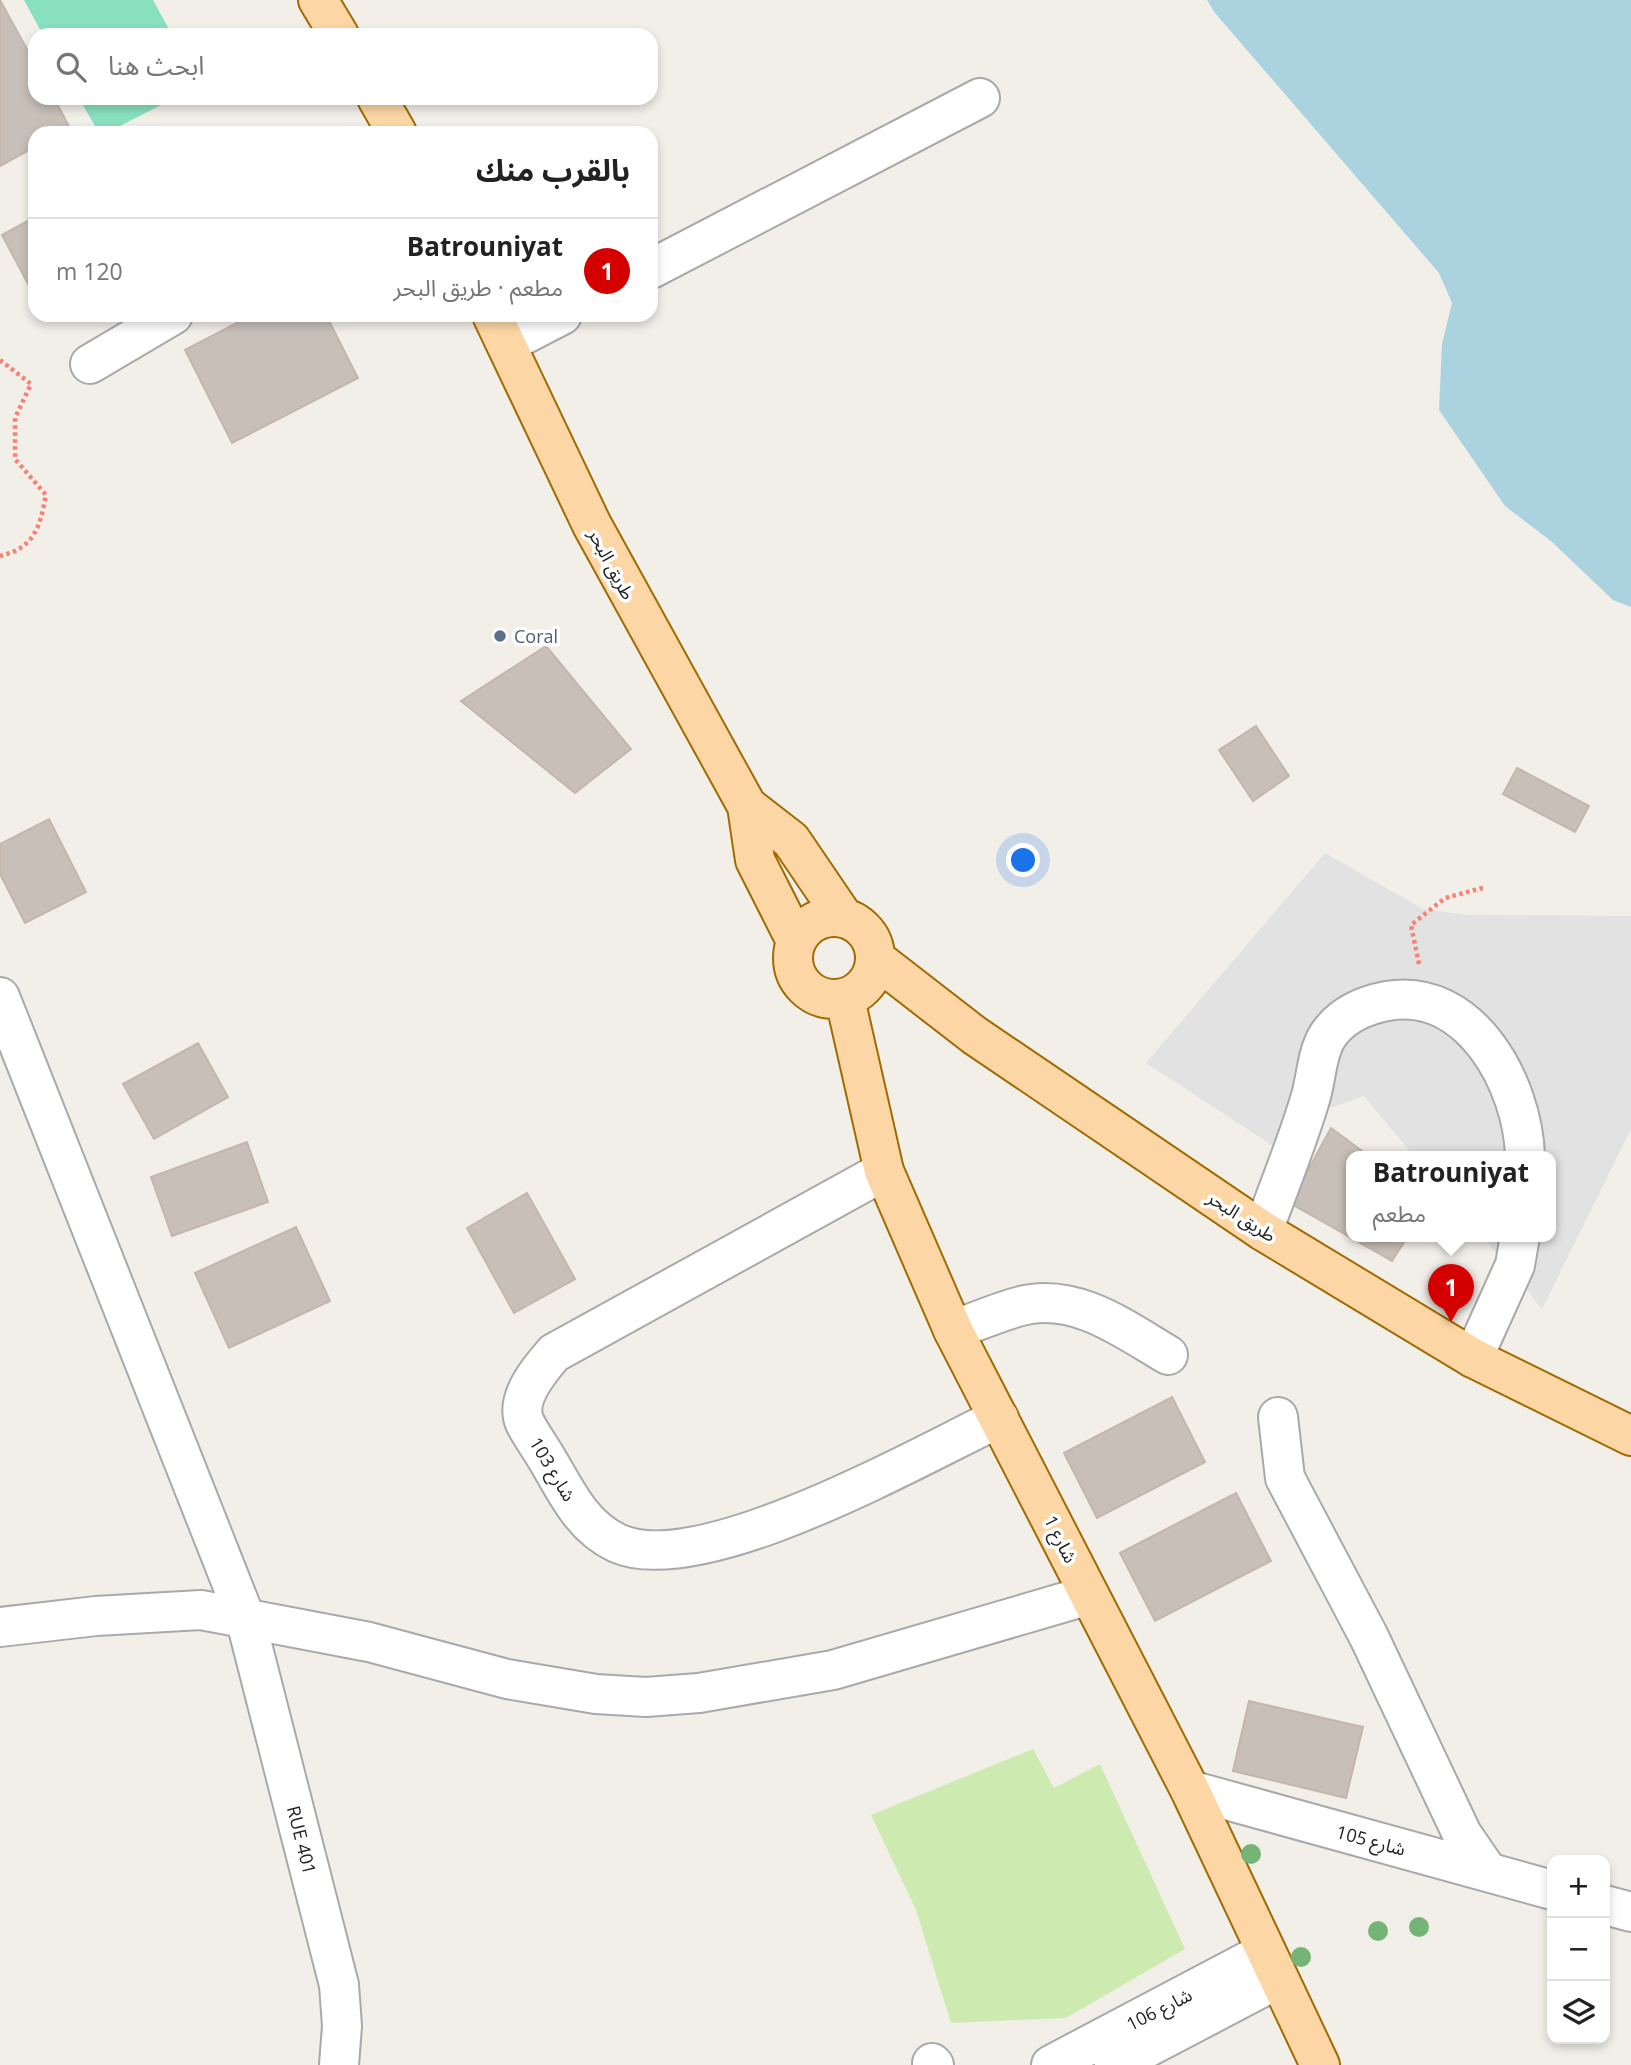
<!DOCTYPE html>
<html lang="ar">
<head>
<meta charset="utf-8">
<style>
  :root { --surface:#fff; --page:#f6f6f6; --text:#222; --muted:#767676; --line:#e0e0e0; --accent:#d40000 }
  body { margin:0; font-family:"Open Sans","Noto Sans Arabic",sans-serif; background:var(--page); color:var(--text); direction:rtl }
  .controls { position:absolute; right:21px; bottom:21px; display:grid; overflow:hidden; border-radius:14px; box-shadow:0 4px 10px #0003 }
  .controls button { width:63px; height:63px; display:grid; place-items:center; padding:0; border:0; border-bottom:2px solid var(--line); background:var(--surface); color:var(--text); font:35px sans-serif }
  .you { position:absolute; left:1024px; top:861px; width:24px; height:24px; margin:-18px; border:5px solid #fff; border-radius:50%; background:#1a73e8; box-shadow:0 0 0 10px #1a73e833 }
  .badge { display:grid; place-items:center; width:46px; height:46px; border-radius:50%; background:var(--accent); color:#fff; font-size:23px; font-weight:700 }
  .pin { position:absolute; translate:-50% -58px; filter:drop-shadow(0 2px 4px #0008) }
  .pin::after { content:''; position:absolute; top:37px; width:24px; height:21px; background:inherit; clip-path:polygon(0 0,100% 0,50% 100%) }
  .popup { position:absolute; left:1346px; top:1151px; width:210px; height:91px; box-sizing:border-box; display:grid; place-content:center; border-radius:14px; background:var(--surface); filter:drop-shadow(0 2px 5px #0005); font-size:23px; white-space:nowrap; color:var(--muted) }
  .popup b { font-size:26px; color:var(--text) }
  .popup::after { content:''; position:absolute; left:50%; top:100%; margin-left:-14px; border:14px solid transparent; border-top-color:var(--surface) }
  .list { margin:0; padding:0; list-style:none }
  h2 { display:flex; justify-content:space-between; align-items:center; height:91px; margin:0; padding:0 28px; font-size:30px }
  h2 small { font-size:23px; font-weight:400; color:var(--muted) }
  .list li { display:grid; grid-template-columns:46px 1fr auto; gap:21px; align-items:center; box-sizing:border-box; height:105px; padding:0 28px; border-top:2px solid var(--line) }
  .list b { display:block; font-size:26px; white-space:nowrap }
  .list p { margin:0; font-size:23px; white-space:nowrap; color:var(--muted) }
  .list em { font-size:23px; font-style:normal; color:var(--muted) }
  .icon { flex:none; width:38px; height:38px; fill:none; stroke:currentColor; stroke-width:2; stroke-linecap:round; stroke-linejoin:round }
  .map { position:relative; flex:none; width:1631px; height:2065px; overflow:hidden; direction:ltr }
  .search { position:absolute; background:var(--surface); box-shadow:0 4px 10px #0003; left:28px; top:28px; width:630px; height:77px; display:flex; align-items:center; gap:18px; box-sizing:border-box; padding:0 24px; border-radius:21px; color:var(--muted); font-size:26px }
  .panel { position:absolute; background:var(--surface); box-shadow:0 4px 10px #0003; left:28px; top:126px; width:630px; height:196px; border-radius:21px; direction:rtl }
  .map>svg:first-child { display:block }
</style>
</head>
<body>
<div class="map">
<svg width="1631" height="2065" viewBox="0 0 1631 2065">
  <rect width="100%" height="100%" fill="#f2efe9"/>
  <path fill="#cdebb0" d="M1033 1749 1054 1788 1100 1764 1185 1949 1066 2018 951 2023 916 1910 871 1815Z"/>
  <path fill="#88e0be" d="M24 0H153L172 35H43Z
    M79 98H175L106 133H99Z"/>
  <path fill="#e2e2e2" d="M1325 853 1423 909 1468 915 1631 916V1129L1542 1309 1482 1236H1551V1156H1414L1364 1096 1299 1119 1291 1158 1146 1063Z"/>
  <path fill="#aad3df" d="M1207 0H1631V607L1613 600 1552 542 1505 506 1439 410 1442 344 1452 303 1439 273 1215 13Z"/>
  <path fill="#c7bfb8" stroke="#c4b6ab" stroke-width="2" d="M0 0 35 64V98H54L70 128 61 133H35V147L0 166Z
    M35 217V297L2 235Z
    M252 315H326L358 378 232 443 185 350Z
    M546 646 631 749 575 793 461 701Z
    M1256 726 1289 776 1253 801 1219 750Z
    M1517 768 1589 806 1575 832 1503 794Z
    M49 819 86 892 25 923 0 874V844Z
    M198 1043 228 1097 154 1139 123 1084Z
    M1331 1128 1369 1156H1351V1236H1408L1392 1261 1290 1203Z
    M247 1142 268 1202 172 1236 151 1177Z
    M527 1193 575 1279 514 1313 467 1228Z
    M296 1227 330 1301 229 1348 195 1273Z
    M1172 1397 1205 1462 1097 1518 1064 1453Z
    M1236 1493 1271 1561 1155 1621 1120 1553Z
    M1249 1701 1363 1727 1346 1798 1233 1771Z"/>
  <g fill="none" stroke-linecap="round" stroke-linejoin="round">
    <g stroke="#a9a9a9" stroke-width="42">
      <path id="minor" d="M651 269 980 98
        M506 344 562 315
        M90 364 173 315
        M0 997 245 1617 339 1985 342 2026 339 2065
        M884 1171 554 1353C540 1369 514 1399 525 1423 531 1435 540 1447 547 1459 566 1491 581 1526 617 1543 700 1581 919 1456 999 1418
        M1263 1231C1279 1186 1298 1141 1311 1096 1317 1075 1317 1047 1332 1030 1346 1013 1366 1005 1387 1001 1470 986 1523 1084 1525 1156
        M953 1330C976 1322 998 1312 1021 1306 1075 1292 1124 1329 1168 1355
        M1473 1358 1515 1265 1520 1236
        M1278 1417 1285 1478 1369 1637 1462 1834 1488 1872
        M0 1627 96 1616 201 1610 369 1642 507 1679 596 1694 646 1697 699 1693 833 1670 1089 1595
        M1190 1790 1552 1890
        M1605 1905 1631 1912
        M932 2063 934 2065
        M1051 2065 1265 1952
        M1114 2065 1278 1979"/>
    </g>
    <g stroke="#a06b00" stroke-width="42">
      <path id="major" d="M318 0 339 35
        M377 98 397 133
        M492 315 592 525 747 806 755 860 796 941
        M747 806 791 840 844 918
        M793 958a41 41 0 1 1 82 0a41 41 0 1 1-82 0Z
        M876 959 974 1035 1263 1231 1473 1358 1631 1436
        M845 999 884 1171 953 1330 1190 1790 1320 2065"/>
    </g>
    <path stroke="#fa8072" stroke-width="4.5" stroke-dasharray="3.5 3.5" stroke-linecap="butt" d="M0 360 31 384 15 418V459L46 495C40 526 35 548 0 556
      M1419 964 1411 925 1445 898 1486 887"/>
    <use href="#minor" stroke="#fff" stroke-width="38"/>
    <use href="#major" stroke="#fcd6a4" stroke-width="38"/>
  </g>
  <g fill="#74b475">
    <circle cx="1251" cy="1854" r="10"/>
    <circle cx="1419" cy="1927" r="10"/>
    <circle cx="1378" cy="1931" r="10"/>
    <circle cx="1301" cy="1957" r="10"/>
  </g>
  <circle fill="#5c6f8a" stroke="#fff" stroke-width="2.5" cx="500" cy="636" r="7"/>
  <g text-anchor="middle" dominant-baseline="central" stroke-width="7" stroke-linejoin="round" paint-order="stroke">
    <g font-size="18" fill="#222" stroke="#fff">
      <text transform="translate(612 564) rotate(62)">طريق البحر</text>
      <text transform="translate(1242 1216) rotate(33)">طريق البحر</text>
      <text transform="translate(553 1469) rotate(59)">شارع 103</text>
      <text transform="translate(1061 1539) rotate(63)">شارع 1</text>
      <text transform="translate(302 1840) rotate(76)">RUE 401</text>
      <text transform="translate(1371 1840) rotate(15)">شارع 105</text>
      <text transform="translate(1159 2009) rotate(-27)">شارع 106</text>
    </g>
    <g font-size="18" fill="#4e5e75" stroke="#fff" text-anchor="start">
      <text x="514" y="636">Coral</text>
    </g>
  </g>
</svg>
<div class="controls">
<button>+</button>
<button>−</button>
<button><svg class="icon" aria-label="layers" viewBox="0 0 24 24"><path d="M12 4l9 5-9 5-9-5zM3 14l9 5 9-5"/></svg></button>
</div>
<div class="you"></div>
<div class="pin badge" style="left:1451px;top:1322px">1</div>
<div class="popup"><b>Batrouniyat</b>مطعم</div>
<div class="search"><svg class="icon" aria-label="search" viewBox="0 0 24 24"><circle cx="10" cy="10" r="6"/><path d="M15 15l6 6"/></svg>ابحث هنا</div>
<section class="panel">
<h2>بالقرب منك<small></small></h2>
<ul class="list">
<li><span class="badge">1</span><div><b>Batrouniyat</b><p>مطعم · طريق البحر</p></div><em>120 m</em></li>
</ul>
</section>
</div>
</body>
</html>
